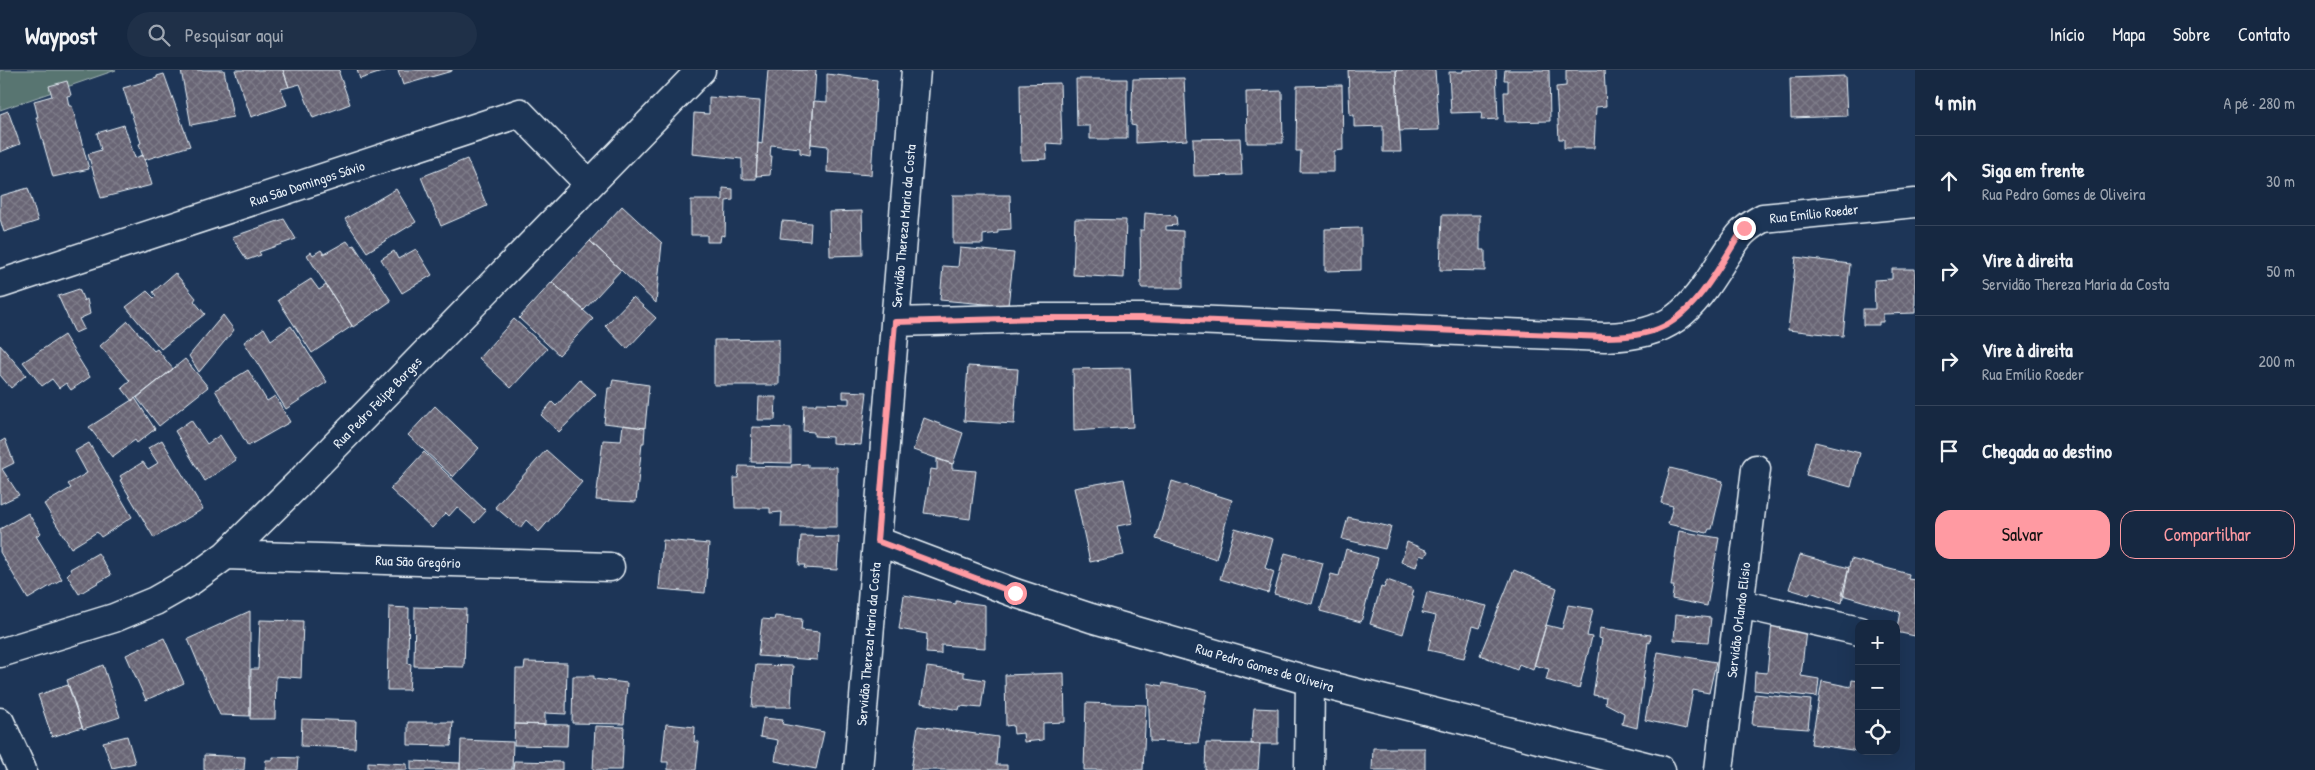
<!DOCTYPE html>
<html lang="pt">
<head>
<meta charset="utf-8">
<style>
  :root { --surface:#162841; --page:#1f3048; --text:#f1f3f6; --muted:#9ea6b1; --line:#35445a; --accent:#ff9aa2 }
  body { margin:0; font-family:"Patrick Hand",sans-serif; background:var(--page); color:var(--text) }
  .controls { position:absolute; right:15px; bottom:15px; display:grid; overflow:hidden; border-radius:10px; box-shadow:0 5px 20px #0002 }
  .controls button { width:45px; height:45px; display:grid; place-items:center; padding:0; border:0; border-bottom:1px solid var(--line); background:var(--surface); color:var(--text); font:25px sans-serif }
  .stop { position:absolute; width:15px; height:15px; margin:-11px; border:4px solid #ff9aa2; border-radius:50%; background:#fff }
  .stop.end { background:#ff9aa2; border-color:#fff; box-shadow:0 1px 5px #0008 }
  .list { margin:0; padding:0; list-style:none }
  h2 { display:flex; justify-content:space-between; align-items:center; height:65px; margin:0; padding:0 20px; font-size:21px }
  h2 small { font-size:16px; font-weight:400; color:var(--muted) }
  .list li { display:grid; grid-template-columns:32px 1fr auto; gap:15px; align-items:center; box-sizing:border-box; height:90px; padding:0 20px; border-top:1px solid var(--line) }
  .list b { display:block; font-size:19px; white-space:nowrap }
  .list p { margin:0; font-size:16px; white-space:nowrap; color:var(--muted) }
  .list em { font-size:16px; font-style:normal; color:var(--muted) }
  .actions { display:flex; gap:10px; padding:15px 20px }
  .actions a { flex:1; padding:11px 0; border:1px solid var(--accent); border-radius:15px; text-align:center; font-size:18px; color:var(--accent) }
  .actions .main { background:var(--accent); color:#111 }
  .icon { flex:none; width:28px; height:28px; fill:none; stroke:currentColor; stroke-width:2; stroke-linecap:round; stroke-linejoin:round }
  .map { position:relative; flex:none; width:1915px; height:700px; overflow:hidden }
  header { display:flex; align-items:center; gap:30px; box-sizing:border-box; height:70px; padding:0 25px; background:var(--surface); border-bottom:1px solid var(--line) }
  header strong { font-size:24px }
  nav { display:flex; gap:28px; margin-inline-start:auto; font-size:18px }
  .search { width:350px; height:45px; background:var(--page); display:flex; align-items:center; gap:12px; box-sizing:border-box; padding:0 18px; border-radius:28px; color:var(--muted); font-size:19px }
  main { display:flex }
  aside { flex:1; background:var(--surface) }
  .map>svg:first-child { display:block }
</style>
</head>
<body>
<header>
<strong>Waypost</strong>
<div class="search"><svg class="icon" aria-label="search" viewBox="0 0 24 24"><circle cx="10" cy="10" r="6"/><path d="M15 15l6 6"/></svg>Pesquisar aqui</div>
<nav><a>Início</a><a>Mapa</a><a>Sobre</a><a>Contato</a></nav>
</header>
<main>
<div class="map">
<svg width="1915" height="700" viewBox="0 0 1915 700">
  <defs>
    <pattern id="building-cross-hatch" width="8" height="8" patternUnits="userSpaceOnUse" patternTransform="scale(1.25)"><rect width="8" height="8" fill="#696575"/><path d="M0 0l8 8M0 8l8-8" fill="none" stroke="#7e7c89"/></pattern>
  </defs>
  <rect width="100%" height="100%" fill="#1d3557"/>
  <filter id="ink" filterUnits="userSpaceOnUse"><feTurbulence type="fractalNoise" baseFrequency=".02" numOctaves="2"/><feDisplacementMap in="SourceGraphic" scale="10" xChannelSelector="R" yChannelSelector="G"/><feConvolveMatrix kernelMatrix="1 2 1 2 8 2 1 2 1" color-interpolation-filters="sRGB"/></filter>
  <g filter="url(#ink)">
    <path fill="#587471" stroke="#a0b2b4" d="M0 0H116L0 40Z"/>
    <path fill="url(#building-cross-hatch)" stroke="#e8f1f8" d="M181 0H224L233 47 191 55Z
      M235 0H283L289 17 281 19 287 35 251 47Z
      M283 0H340L339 3 350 34 313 48 300 14 289 17Z
      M357 0H388L360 9Z
      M398 0H452V1L403 15Z
      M768 0H816L810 85 800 83V78L771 75 770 86H772L770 105 756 106 758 73 762 74Z
      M1348 0H1396L1401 82H1383V56L1354 57V45H1350Z
      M1396 0H1435L1439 60 1399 61Z
      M1463 0H1496L1498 49 1481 50 1482 42 1451 43 1449 2H1463Z
      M1505 0H1549L1550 51 1505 52 1504 22H1508V10H1504Z
      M1566 0H1604L1606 36 1596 37 1594 78H1564V69H1559L1556 17 1566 16Z
      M164 4 190 76 144 90 139 74 141 73 123 18 157 8V6Z
      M827 4 877 10 871 105 827 102 828 76 811 74 814 31 827 32Z
      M1845 6 1847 46 1791 48 1790 8Z
      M1184 8 1187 70 1136 73V56L1131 55 1133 9Z
      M1076 9H1127V69H1090V56H1077Z
      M67 11 71 25 67 26 69 36H72L89 99 53 107 36 47H38L34 31 52 26 49 16Z
      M1060 13 1062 74 1046 73 1047 89 1021 90 1020 14Z
      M1342 15 1343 80 1334 81V102H1300L1301 81H1296L1297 16Z
      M1282 21 1283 73H1247L1246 22Z
      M709 27 760 31 756 109H742V89L692 84 694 43 709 44Z
      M8 41 20 74 0 82V44Z
      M124 55 135 88 143 85 152 115 101 128 88 84 101 80 97 63Z
      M1240 68 1242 105 1194 106 1193 69Z
      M467 89 487 136 441 156 421 107Z
      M28 118 38 151 4 162 0 149V126Z
      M723 118 733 119V130L726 131 725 166 721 165 720 172H707V165H691V130H723Z
      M396 119 416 152 367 182 345 149Z
      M953 125H1010L1011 159 998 160V163L983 165V174H953Z
      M622 136 662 173 656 233 590 171Z
      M862 141 863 185 830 186 829 142Z
      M1145 143 1176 146 1177 155 1166 156V160L1183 161V218H1141L1140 160H1144Z
      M1442 145H1480V180H1485V201L1440 200Z
      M284 149 296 169 259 182 261 185 247 190 232 167Z
      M1075 149 1126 150 1124 208 1073 205Z
      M782 151 811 153 810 171 780 168Z
      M1361 158V200L1325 201V159Z
      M347 171 351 176 354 175 391 231 353 257 307 185 311 182 313 185 321 180 324 184Z
      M590 171 621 200 584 240 552 212Z
      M960 178 1014 183 1008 236 940 230 943 196 958 197Z
      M416 179 432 205 402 223 381 189 394 181 398 189Z
      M1796 187 1850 194 1843 266 1788 260Z
      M1892 199H1915V243L1883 244V252H1879V255H1863V239H1875L1874 210 1892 209Z
      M175 203 196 228 194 231 205 244 161 279 126 237 147 221 154 228 156 226 153 222Z
      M311 209 319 220 326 215 352 256 312 283 278 230Z
      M552 212 593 249 559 285 519 248Z
      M79 219 84 231 87 229 90 244 79 249 84 259 75 263 58 226Z
      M633 227 656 248 627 279 605 256Z
      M223 245 234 260 199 302 189 286Z
      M514 249 547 279 511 318 479 288Z
      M128 251 154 281 157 279 173 299 132 331 122 318 130 311 100 276Z
      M291 256 327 312 286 339 244 272 264 258 271 270Z
      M64 265 90 307 71 320 66 313 59 318 52 309 42 316 23 292Z
      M779 269V315H714V270Z
      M0 275 26 305 11 318 0 305Z
      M185 289 208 317 159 356 137 328Z
      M968 296 1018 299 1014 354 964 351Z
      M1130 298 1133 357 1074 361 1073 299Z
      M248 300 267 331 275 326 290 352 248 376 215 320Z
      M580 310 596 324 559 362 541 345 552 332 556 336Z
      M613 310 649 315 645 358 604 353 608 318H611Z
      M843 321 867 322 861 375 832 373V367L814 366V362L803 361 804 335H816V333L849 334V328H843Z
      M759 327H776L775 350H758Z
      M135 328 155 359 137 373 135 370 112 387 89 357Z
      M435 336 479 378 453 407 408 365Z
      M924 348 963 363 953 394 913 380Z
      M191 350 207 374 220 365 236 390 205 411 175 361Z
      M623 355 645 358 644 373H642L636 432 596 430 603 370 621 371Z
      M752 357 791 358V393L751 392Z
      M5 369 14 393 2 399 19 425 0 434V372Z
      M162 370 203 439 154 468 120 410 122 409 120 406 143 392 148 399 158 393 148 378Z
      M1815 372 1860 383 1851 417 1806 405Z
      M89 373 132 447 101 467 97 462 71 478 44 434 71 418 68 414 87 403 75 381Z
      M546 380 582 412 539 462 526 450 520 458 495 437Z
      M424 382 486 441 475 453 457 437 449 446 446 443 432 458 390 419Z
      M937 389 952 394V399L976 401 970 449 924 443 931 399 937 400Z
      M808 394V397H837V457H781L782 442 770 443V438H735L734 408H738L739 396 792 397 791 395Z
      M1670 398 1723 411 1712 459H1709L1707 463 1668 454 1673 436 1661 433Z
      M1124 409 1133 453 1117 456 1124 485 1090 492 1074 418Z
      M1172 411 1232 430 1216 489 1156 469Z
      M28 443 41 463 36 466 62 509 28 529 0 482V459Z
      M1348 447 1391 457 1385 479 1342 469Z
      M1235 458 1273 469 1265 498 1274 502 1268 523 1220 509Z
      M1679 461 1719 468 1707 536 1672 529 1674 516H1671Z
      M801 466 839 467 837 500 804 498 805 495H799Z
      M663 470 709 474 705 523 659 519Z
      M1407 472 1428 481 1425 487 1420 485 1416 497 1401 492Z
      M1346 479 1378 488 1361 552 1320 541 1331 504 1339 506Z
      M98 483 111 505 79 524 67 505 71 501 70 499Z
      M1285 483 1323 493 1312 534 1274 524Z
      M1800 485 1849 498 1842 533 1810 522 1809 525 1789 519Z
      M1851 489 1909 504 1908 509 1915 510V566L1896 562 1900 542 1842 525Z
      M1514 500 1557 518 1533 600 1519 594 1517 600 1480 585Z
      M1387 510 1413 519 1411 526H1414L1403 564 1370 554 1381 517 1384 518Z
      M1427 522 1487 536 1480 558 1473 556 1464 588 1428 580 1436 546 1422 543Z
      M904 525 956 534V531L985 535V578L941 575V584L926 583 927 564 899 559Z
      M1568 535 1593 539 1587 566 1592 567 1579 619 1546 610 1549 599 1534 595 1546 555 1562 559Z
      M389 537 409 538 408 593 411 594 409 620H387Z
      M415 537 466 539 464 597 414 596Z
      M250 541V646L220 645 188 569Z
      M1676 544 1711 548 1708 572 1674 570Z
      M775 546 802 549 801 560 819 562 817 590 758 586 762 549 774 550Z
      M260 550 303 551 301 608 276 606 275 649H250L251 599H258Z
      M1772 553 1806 560 1801 606 1819 609 1817 627 1754 620 1755 602 1767 603Z
      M1600 558 1651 565 1650 573 1648 572 1637 658 1622 654 1624 643 1605 633 1606 627 1593 625 1602 569 1599 568Z
      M164 568 184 613 146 630 126 585Z
      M1658 582 1716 592 1709 623 1693 620 1686 659 1645 650Z
      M525 592 567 593 566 644 545 643V655L515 654 516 599H524Z
      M103 595 120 647 83 659 67 610Z
      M756 595 793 596 791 637H752Z
      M927 597 964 602V607L985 610 981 638 960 636 959 640 921 633Z
      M1064 603 1065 652 1043 653V670L1024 672 1023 663 1014 664 1013 655 1006 656 1005 605Z
      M573 606H594V609L627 613 624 654 572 653Z
      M1852 610 1859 611V681L1811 674 1822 611 1851 617Z
      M1148 613 1162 616 1163 613 1207 621 1198 673 1150 671Z
      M68 615 82 657 52 667 38 625Z
      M1755 624 1811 630 1808 659 1752 655Z
      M1086 633 1146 635 1143 700H1084Z
      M1254 638 1278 639V674H1251Z
      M763 648 783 650 782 654 824 662 816 699 775 691 778 670 760 667Z
      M302 649 356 651 355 678 301 676Z
      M408 652H453L451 676 408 675Z
      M515 654 568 655 567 676 514 675Z
      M666 654 695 657 694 672H699L696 700H668V692H662Z
      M595 656 624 657 622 700H593Z
      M918 656 998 667 996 695H1007V700H911Z
      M127 666 135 693 112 698 103 672Z
      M461 670 513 672 512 700H460Z
      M1206 673 1260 674 1258 700H1205Z
      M1373 678H1425V700H1372Z
      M204 685 245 687 244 700H204Z
      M273 687 298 688 297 700H265L266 690H273Z
      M411 691 460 693V700H411Z
      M514 691 562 692V700H513Z
      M368 692 407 694V700H368Z"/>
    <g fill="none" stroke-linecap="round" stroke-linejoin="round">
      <g stroke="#e8f1f8" stroke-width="31">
        <path id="minor" d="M0 214 520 43 589 114
          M895 252 1042 248H1143L1605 267C1670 265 1689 244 1722 191 1737 169 1739 161 1763 148L1915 133
          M877 471 1015 523 1091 548 1310 611 1661 700
          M226 485 610 497
          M1740 534 1859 561
          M0 583 114 548 155 531 192 510 226 485 299 413 701 0
          M0 652 22 700
          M858 700 916 0
          M1309 700 1310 611
          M1719 700 1756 399"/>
      </g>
      <use href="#minor" stroke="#1d3557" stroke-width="28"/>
    </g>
  </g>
  <g fill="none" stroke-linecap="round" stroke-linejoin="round" filter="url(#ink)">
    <path stroke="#ff9aa2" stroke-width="6" d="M1015 523 877 471 895 252 1042 248H1143L1605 267C1623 267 1641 266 1658 259 1697 244 1722 191 1744 158"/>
  </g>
  <g text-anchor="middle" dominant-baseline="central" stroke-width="4" stroke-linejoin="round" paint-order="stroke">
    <g font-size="14" fill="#e8f1f8" stroke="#1d3557">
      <text transform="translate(307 113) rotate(-18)">Rua São Domingos Sávio</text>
      <text transform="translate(1814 143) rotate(-6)">Rua Emílio Roeder</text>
      <text transform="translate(903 156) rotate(-85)">Servidão Thereza Maria da Costa</text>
      <text transform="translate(377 332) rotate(-46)">Rua Pedro Felipe Borges</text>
      <text transform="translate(418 491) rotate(2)">Rua São Gregório</text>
      <text transform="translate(1738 550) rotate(-83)">Servidão Orlando Elísio</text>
      <text transform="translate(868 574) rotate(-85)">Servidão Thereza Maria da Costa</text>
      <text transform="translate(1265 597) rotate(16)">Rua Pedro Gomes de Oliveira</text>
    </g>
  </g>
</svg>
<div class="controls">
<button>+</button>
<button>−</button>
<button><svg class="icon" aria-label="locate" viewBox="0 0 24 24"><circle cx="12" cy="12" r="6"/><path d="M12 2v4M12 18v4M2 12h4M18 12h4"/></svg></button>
</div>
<div class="stop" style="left:1015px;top:523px"></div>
<div class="stop end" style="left:1744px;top:158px"></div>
</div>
<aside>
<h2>4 min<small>A pé · 280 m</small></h2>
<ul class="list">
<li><svg class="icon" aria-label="ahead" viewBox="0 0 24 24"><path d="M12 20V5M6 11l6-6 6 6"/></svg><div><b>Siga em frente</b><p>Rua Pedro Gomes de Oliveira</p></div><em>30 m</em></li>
<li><svg class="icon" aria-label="right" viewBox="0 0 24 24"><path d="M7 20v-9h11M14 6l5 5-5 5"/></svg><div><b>Vire à direita</b><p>Servidão Thereza Maria da Costa</p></div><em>50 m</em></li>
<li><svg class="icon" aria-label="right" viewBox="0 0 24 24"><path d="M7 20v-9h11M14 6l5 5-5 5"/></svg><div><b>Vire à direita</b><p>Rua Emílio Roeder</p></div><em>200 m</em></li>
<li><svg class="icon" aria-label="arrive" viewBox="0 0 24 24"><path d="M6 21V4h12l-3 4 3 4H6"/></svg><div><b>Chegada ao destino</b></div></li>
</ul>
<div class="actions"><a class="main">Salvar</a><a>Compartilhar</a></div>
</aside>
</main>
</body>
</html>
